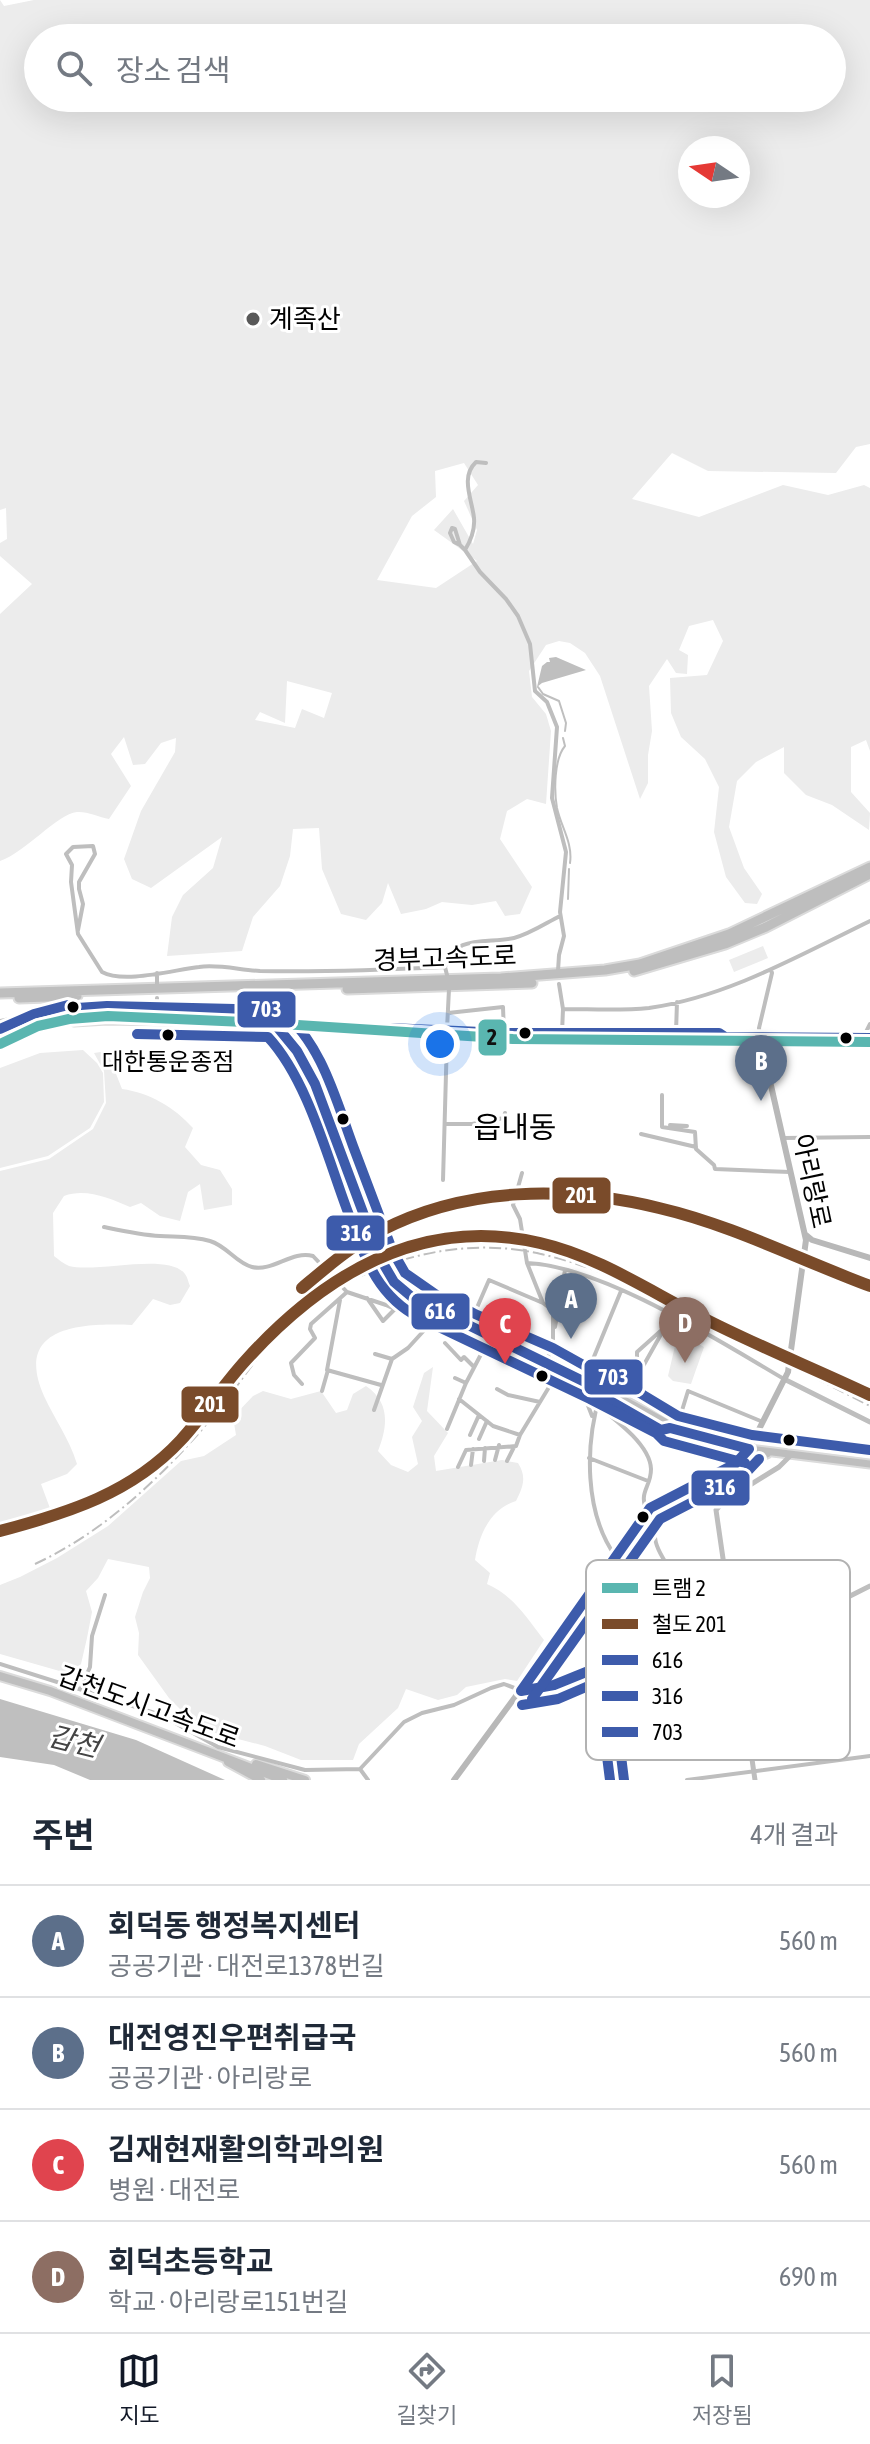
<!DOCTYPE html>
<html lang="ko">
<head>
<meta charset="utf-8">
<style>
  :root { --surface:#fff; --page:#f2f2f3; --text:#1f2937; --muted:#747a83; --line:#e0e1e3; --accent:#111827 }
  body { margin:0; font-family:"Asap Condensed","Noto Sans KR",sans-serif; background:var(--page); color:var(--text) }
  .compass { position:absolute; left:678px; top:136px; width:72px; height:72px; border-radius:50%; background:var(--surface); box-shadow:0 8px 32px #0002; rotate:283deg }
  .you { position:absolute; left:440px; top:1044px; width:28px; height:28px; margin:-20px; border:6px solid #fff; border-radius:50%; background:#1a73e8; box-shadow:0 0 0 12px #1a73e833 }
  .badge { display:grid; place-items:center; width:52px; height:52px; border-radius:50%; background:var(--accent); color:#fff; font-size:26px; font-weight:700 }
  .pin { position:absolute; translate:-50% -66px; filter:drop-shadow(0 2px 4px #0008) }
  .pin::after { content:''; position:absolute; top:42px; width:28px; height:24px; background:inherit; clip-path:polygon(0 0,100% 0,50% 100%) }
  .list { margin:0; padding:0; list-style:none }
  h2 { display:flex; justify-content:space-between; align-items:center; height:104px; margin:0; padding:0 32px; font-size:34px }
  h2 small { font-size:26px; font-weight:400; color:var(--muted) }
  .list li { display:grid; grid-template-columns:52px 1fr auto; gap:24px; align-items:center; box-sizing:border-box; height:112px; padding:0 32px; border-top:2px solid var(--line) }
  .list b { display:block; font-size:30px; white-space:nowrap }
  .list p { margin:0; font-size:26px; white-space:nowrap; color:var(--muted) }
  .list em { font-size:26px; font-style:normal; color:var(--muted) }
  .icon { flex:none; width:44px; height:44px; fill:none; stroke:currentColor; stroke-width:2; stroke-linecap:round; stroke-linejoin:round }
  .map { position:relative; flex:none; width:870px; height:1780px; overflow:hidden }
  .search { position:absolute; background:var(--surface); box-shadow:0 8px 32px #0002; left:24px; right:24px; top:24px; height:88px; display:flex; align-items:center; gap:20px; box-sizing:border-box; padding:0 28px; border-radius:44px; color:var(--muted); font-size:30px }
  .sheet { height:552px; background:var(--surface) }
  nav { display:flex; justify-content:space-around; align-items:center; box-sizing:border-box; height:112px; border-top:2px solid var(--line); background:var(--surface); font-size:22px; color:var(--muted) }
  nav a { display:grid; justify-items:center; gap:4px }
  nav .on { color:var(--accent) }
  .map>svg:first-child { display:block }
</style>
</head>
<body>
<div class="map">
<svg width="870" height="1780" viewBox="0 0 870 1780">
  <rect width="100%" height="100%" fill="#fff"/>
  <path fill="#ececec" fill-rule="evenodd" d="M0 0 4 6 34 0H870V444L856 447 836 473 708 471 672 453 632 499 699 517 783 485 828 495 864 485 870 488V751L866 740 851 747V792L870 813 869 830 832 805 806 795 784 773V747L756 762 737 781 729 827 744 868 762 894 757 904 745 903 726 877 714 832 719 787 705 759 681 737 671 713 670 678 707 675 723 641 713 620 689 626 679 650 688 655 687 674 676 673 667 659 649 686 652 731 648 755V783L640 799 600 676 585 653 570 643 559 641 546 645 529 671 532 697 546 714 551 731 546 804 527 799 507 811 500 839 532 887 520 914 505 916 496 901 472 905 442 902 426 909 401 914 388 883 382 903 366 920 341 914 322 869 319 828 293 829 290 856 280 886 253 917 242 951 167 956 172 917 183 895 213 868 222 837 151 888 132 879 124 859 141 811 175 752 176 738 161 743 145 764 133 765 124 737 111 754 131 786 109 819C99 817 86 811 77 812 57 814 26 852 0 861V614L32 584 0 556V543L7 539 6 508 0 510ZM38 38H832V98H38ZM690 148H738V196H690ZM464 463 478 485 464 501 477 530 473 544 453 509 434 530 477 561 436 588 377 580 412 516 436 497 435 471ZM287 681 332 693 324 718 302 709 295 728 255 720 260 712 285 723Z
    M763 946 768 958 734 972 729 960Z
    M83 1050 97 1063 103 1073 104 1102 90 1128 48 1156 0 1168V1068L40 1053Z
    M107 1051 122 1089C150 1093 174 1107 193 1128L185 1147 201 1165 220 1170 232 1189V1205L204 1210 200 1184 188 1192 180 1221 160 1216 141 1203 130 1207C109 1198 86 1188 64 1196L53 1213 54 1256C58 1259 64 1264 69 1266 97 1273 169 1252 185 1274 188 1278 188 1282 190 1286L180 1303 170 1305 153 1299 132 1325C81 1323 13 1326 44 1396 55 1420 69 1438 77 1464L67 1474 41 1484 54 1519 42 1529 0 1526V1171L49 1159 93 1129 106 1103 104 1071 94 1053Z
    M678 1333 704 1347 691 1384 673 1381 668 1376Z
    M433 1367 427 1411 448 1433 434 1456 436 1471 502 1460 518 1463C527 1477 523 1487 516 1501 490 1509 479 1535 475 1560L490 1573 487 1584C514 1596 526 1617 544 1640L517 1681 505 1679 466 1687 457 1695 438 1700 406 1689 398 1708 359 1744 353 1760H301L265 1746 204 1730 188 1717 169 1698 138 1655 139 1633 135 1617 143 1592 150 1578 149 1567 108 1559 98 1578 86 1591 92 1612 87 1638 81 1664 70 1674 0 1654V1585L20 1577 57 1558 108 1526 181 1461 204 1456 236 1435 233 1417 253 1396 263 1391 291 1399 321 1391 336 1413 347 1410 353 1394 366 1386C390 1402 388 1426 378 1451L391 1465 408 1472 418 1464 412 1437 422 1421 413 1407 424 1373Z"/>
  <path fill="#bfbfbf" d="M556 657 586 670 542 683 537 687 542 666 547 662H550L549 658Z
    M0 1699 136 1740 225 1780H90L54 1765 0 1757Z"/>
  <g fill="none" stroke-linecap="round" stroke-linejoin="round">
    <path stroke="#bfbfbf" stroke-width="2" d="M538 687 543 694 559 701 566 723 565 731
      M563 738 565 746C554 759 554 791 557 808 561 827 573 843 570 863
      M568 899 569 869"/>
    <g stroke="#dbdbdb" stroke-width="11">
      <path id="primary" d="M69 1019 74 1022 107 1020 274 1023C318 1063 346 1168 368 1225 375 1243 381 1264 393 1280 407 1298 428 1305 448 1315 480 1332 514 1345 547 1361 587 1381 626 1400 665 1422L670 1428
        M224 1024 255 1034 307 1059 331 1108 393 1270 419 1294 439 1304 444 1313
        M0 1044C58 1016 99 1011 163 1015 179 1016 196 1015 212 1020
        M299 1052 302 1036 313 1026
        M591 1385 600 1395 661 1430 670 1428 749 1449 870 1464
        M728 1443 731 1455 728 1467
        M735 1464 767 1454"/>
    </g>
    <g stroke="#dbdbdb" stroke-width="12">
      <path id="trunk" d="M0 1676 50 1691 283 1780
        M228 1762 261 1780
        M256 1764 305 1780"/>
    </g>
    <g stroke="#dbdbdb" stroke-width="13">
      <path id="motorway" d="M634 971 725 944 766 927 870 874
        M347 989 532 983
        M0 993 501 978 605 970 640 964 729 934 870 867
        M19 998 77 996"/>
    </g>
    <path stroke="#bebebe" stroke-width="4" d="M486 463 476 462C460 477 472 499 474 518 475 529 471 540 465 550L480 572 506 599 518 616 530 644 535 691 547 702 557 727 552 798 566 852 560 912 564 936 559 955 558 971
      M460 545 454 542 450 533 452 528 455 529 460 545 465 550
      M78 930 83 904 79 889V882L95 854 93 846 73 847 66 854 72 865 71 882 78 934 102 972C124 984 173 970 199 967 218 964 240 970 260 971 322 972 384 970 445 967L448 979
      M445 967C453 934 488 944 514 938 530 934 546 923 560 916
      M157 973V984
      M559 984 563 1009 562 1033
      M563 1009C591 1009 620 1011 649 1008 727 997 800 955 870 921
      M448 1013 503 1007 504 1033
      M157 1014V998
      M0 1021 49 1011 56 1012 64 1020
      M447 1029 449 989
      M676 1032 677 1002
      M864 1036 870 1024
      M760 1037 759 1028 772 973 771 970
      M662 1095V1127L695 1132 696 1149 714 1165 715 1169 790 1172
      M445 1124H472L504 1118 505 1113
      M670 1125 687 1126
      M641 1134 696 1147
      M783 1138 870 1137
      M522 1173 513 1205 520 1219 527 1263 543 1303 551 1309 553 1315V1339L548 1359
      M443 1180 447 1038
      M104 1227C123 1231 141 1235 160 1236 178 1237 193 1236 210 1241 227 1246 236 1263 252 1267 273 1272 292 1250 313 1256L347 1292 386 1305 429 1325
      M527 1263C602 1266 719 1341 784 1379
      M367 1298 383 1321 395 1309
      M340 1300 327 1370 381 1385
      M469 1326 489 1280 543 1303
      M555 1327 565 1270
      M445 1343 461 1360 464 1357 474 1367
      M375 1354 392 1359
      M637 1377 664 1329
      M455 1378 466 1383
      M584 1381 621 1291
      M302 1384 294 1375 291 1363 315 1338 310 1329 311 1324 347 1292
      M497 1389 508 1395 540 1402
      M322 1391 328 1370
      M584 1395C604 1412 650 1441 651 1469 651 1488 638 1491 647 1512
      M584 1395 592 1416
      M600 1395C585 1445 584 1513 616 1557
      M623 1398 637 1376V1352L665 1327 671 1315
      M459 1399 493 1426 520 1435 560 1369
      M374 1410 392 1359 408 1348 429 1325 438 1321 444 1313
      M447 1429 466 1383 490 1337
      M676 1430 688 1391 763 1422
      M470 1435 479 1415
      M479 1439 487 1421
      M589 1458 648 1481
      M495 1460 499 1445
      M484 1461 485 1448
      M507 1461 514 1447
      M471 1465 473 1449
      M458 1467 466 1450 516 1446 520 1435
      M0 1664 161 1715 218 1747 305 1770 360 1769 368 1780
      M81 1688 90 1667 92 1636 105 1595
      M360 1769 404 1722 422 1713 454 1705 491 1688 504 1684 520 1690
      M624 1780 609 1661 637 1642 670 1637C710 1597 652 1562 655 1533
      M687 1780 870 1756"/>
    <path stroke="#bebebe" stroke-width="5" d="M784 1379 870 1422
      M521 1691 547 1687 572 1679 602 1665 634 1667 737 1653 870 1586
      M755 1780 716 1510 724 1501 779 1467 791 1455"/>
    <path stroke="#b8b8b8" stroke-width="6" d="M274 1023 384 1031 390 1028 504 1033H719L725 1037 870 1038
      M384 1031 389 1035 504 1041 718 1042 725 1037
      M280 1045 288 1036 306 1028
      M806 1235 812 1240 870 1258
      M454 1780 605 1575 644 1514 657 1503 735 1464 749 1449 788 1372 806 1240 760 1037"/>
    <use href="#primary" stroke="#bebebe" stroke-width="7"/>
    <use href="#trunk" stroke="#bebebe" stroke-width="8"/>
    <use href="#motorway" stroke="#bebebe" stroke-width="9"/>
    <path stroke="#bebebe" stroke-width="2" stroke-dasharray="12 4 2 4" stroke-linecap="butt" d="M846 1277 870 1284
      M35 1564C104 1532 162 1477 211 1419 231 1396 247 1370 267 1347 331 1272 443 1231 541 1254 604 1268 662 1300 719 1329 769 1355 820 1380 870 1406"/>
    <g stroke="#fff" stroke-width="16">
      <path id="bus-1" d="M274 1023 297 1051 315 1084 380 1258 394 1282 413 1298 591 1385 600 1395 661 1430 670 1428 749 1449
        M274 1023 384 1031 390 1028 504 1033H719L725 1037 870 1038
        M610 1667 624 1780
        M521 1691 650 1508 735 1464 749 1449
        M521 1691 554 1685 596 1668 610 1667"/>
    </g>
    <g stroke="#fff" stroke-width="16">
      <path id="bus-2" d="M137 1034 268 1037C308 1080 328 1160 349 1215 365 1258 377 1296 420 1318L590 1399 656 1433 664 1441 745 1463
        M596 1669 610 1780
        M532 1699 660 1519 743 1476 759 1459
        M522 1705 558 1699 600 1681H608"/>
    </g>
    <g stroke="#fff" stroke-width="16">
      <path id="bus-3" d="M0 1029 34 1014 68 1005 77 1008 107 1006 280 1010C321 1041 336 1100 353 1146 366 1181 380 1217 393 1252L405 1273 441 1298 450 1300 475 1314 553 1348 596 1372 610 1375 678 1416 752 1435 870 1450"/>
    </g>
    <use href="#bus-1" stroke="#3d5bab" stroke-width="10"/>
    <use href="#bus-2" stroke="#3d5bab" stroke-width="10"/>
    <use href="#bus-3" stroke="#3d5bab" stroke-width="10"/>
    <g stroke="#fff" stroke-width="18">
      <path id="rail-1" d="M302 1288C327 1267 351 1246 380 1231 466 1186 568 1186 659 1208 732 1225 800 1260 870 1286
        M0 1531C68 1513 132 1493 181 1440 204 1415 223 1385 246 1360 323 1275 421 1215 540 1243 597 1256 648 1290 699 1316 755 1345 813 1368 870 1395"/>
    </g>
    <use href="#rail-1" stroke="#7a4b2a" stroke-width="12"/>
    <g stroke="#fff" stroke-width="16">
      <path id="tram-1" d="M0 1044 38 1026 69 1019 108 1016 267 1023 513 1039 870 1042"/>
    </g>
    <use href="#tram-1" stroke="#5ab6b0" stroke-width="10"/>
  </g>
  <circle fill="#595959" stroke="#fff" stroke-width="3" cx="253" cy="319" r="8"/>
  <g fill="#000" stroke="#fff" stroke-width="3">
    <circle cx="73" cy="1007" r="7"/>
    <circle cx="525" cy="1033" r="7"/>
    <circle cx="168" cy="1035" r="7"/>
    <circle cx="846" cy="1038" r="7"/>
    <circle cx="343" cy="1119" r="7"/>
    <circle cx="542" cy="1376" r="7"/>
    <circle cx="789" cy="1440" r="7"/>
    <circle cx="643" cy="1517" r="7"/>
  </g>
  <g text-anchor="middle" dominant-baseline="central" stroke-width="6" stroke-linejoin="round" paint-order="stroke">
    <g font-size="24" fill="#000" stroke="#fff">
      <text x="168" y="1061">대한통운종점</text>
    </g>
    <g font-size="26" fill="#000" stroke="#fff" text-anchor="start">
      <text x="269" y="319">계족산</text>
    </g>
    <g font-size="26" fill="#000" stroke="#fff">
      <text transform="translate(445 958) rotate(-2)">경부고속도로</text>
      <text transform="translate(812 1181) rotate(78)">아리랑로</text>
      <text transform="translate(149 1707) rotate(20)">갑천도시고속도로</text>
    </g>
    <g font-size="28" font-style="italic" fill="#444" stroke="#fff">
      <text transform="translate(74 1741) rotate(14)">갑천</text>
    </g>
    <g font-size="30" fill="#000" stroke="#fff">
      <text x="515" y="1127">읍내동</text>
    </g>
  </g>
  <rect x="586" y="1560" width="264" height="200" rx="12" fill="#fff" stroke="#b2b2b2" stroke-width="2"/>
  <rect x="602" y="1583" width="36" height="10" fill="#5ab6b0"/>
  <rect x="602" y="1619" width="36" height="10" fill="#7a4b2a"/>
  <rect x="602" y="1655" width="36" height="10" fill="#3d5bab"/>
  <rect x="602" y="1691" width="36" height="10" fill="#3d5bab"/>
  <rect x="602" y="1727" width="36" height="10" fill="#3d5bab"/>
  <g font-size="22" fill="#000">
    <text x="652" y="1596">트램 2</text>
    <text x="652" y="1632">철도 201</text>
    <text x="652" y="1668">616</text>
    <text x="652" y="1704">316</text>
    <text x="652" y="1740">703</text>
  </g>
  <g stroke="#fff" stroke-width="3">
    <rect x="236" y="990" width="61" height="39" rx="8" fill="#3d5bab"/>
    <rect x="477" y="1018" width="31" height="39" rx="8" fill="#5ab6b0"/>
    <rect x="551" y="1176" width="61" height="39" rx="8" fill="#7a4b2a"/>
    <rect x="325" y="1214" width="61" height="38" rx="8" fill="#3d5bab"/>
    <rect x="410" y="1292" width="61" height="39" rx="8" fill="#3d5bab"/>
    <rect x="583" y="1358" width="61" height="38" rx="8" fill="#3d5bab"/>
    <rect x="180" y="1385" width="60" height="39" rx="8" fill="#7a4b2a"/>
    <rect x="690" y="1469" width="61" height="38" rx="8" fill="#3d5bab"/>
  </g>
  <g font-size="22" text-anchor="middle" font-weight="bold" fill="#fff">
    <text x="266" y="1017">703</text>
    <text x="581" y="1203">201</text>
    <text x="356" y="1241">316</text>
    <text x="440" y="1319">616</text>
    <text x="613" y="1385">703</text>
    <text x="210" y="1412">201</text>
    <text x="720" y="1495">316</text>
  </g>
  <g font-size="22" text-anchor="middle" font-weight="bold" fill="#111">
    <text x="492" y="1045">2</text>
  </g>
</svg>
<svg class="compass" viewBox="-18 -18 36 36"><path d="M0-13l5 13h-10z" fill="#e53935"/><path d="M0 13l5-13h-10z" fill="#747a83"/></svg>
<div class="you"></div>
<div class="pin badge" style="left:571px;top:1339px;background:#5c6f8a">A</div>
<div class="pin badge" style="left:761px;top:1101px;background:#5c6f8a">B</div>
<div class="pin badge" style="left:505px;top:1364px;background:#e0444e">C</div>
<div class="pin badge" style="left:685px;top:1363px;background:#8d6e63">D</div>
<div class="search"><svg class="icon" aria-label="search" viewBox="0 0 24 24"><circle cx="10" cy="10" r="6"/><path d="M15 15l6 6"/></svg>장소 검색</div>
</div>
<section class="sheet">
<h2>주변<small>4개 결과</small></h2>
<ul class="list">
<li><span class="badge" style="background:#5c6f8a">A</span><div><b>회덕동 행정복지센터</b><p>공공기관 · 대전로1378번길</p></div><em>560 m</em></li>
<li><span class="badge" style="background:#5c6f8a">B</span><div><b>대전영진우편취급국</b><p>공공기관 · 아리랑로</p></div><em>560 m</em></li>
<li><span class="badge" style="background:#e0444e">C</span><div><b>김재현재활의학과의원</b><p>병원 · 대전로</p></div><em>560 m</em></li>
<li><span class="badge" style="background:#8d6e63">D</span><div><b>회덕초등학교</b><p>학교 · 아리랑로151번길</p></div><em>690 m</em></li>
</ul>
</section>
<nav>
<a class="on"><svg class="icon" aria-label="map" viewBox="0 0 24 24"><path d="M3 6l6-2 6 2 6-2v14l-6 2-6-2-6 2zM9 4v14M15 6v14"/></svg>지도</a>
<a><svg class="icon" aria-label="directions" viewBox="0 0 24 24"><path d="M12 3l9 9-9 9-9-9zM9 14v-3h6M13 9l2 2-2 2"/></svg>길찾기</a>
<a><svg class="icon" aria-label="saved" viewBox="0 0 24 24"><path d="M7 4h10v16l-5-4-5 4z"/></svg>저장됨</a>
</nav>
</body>
</html>
